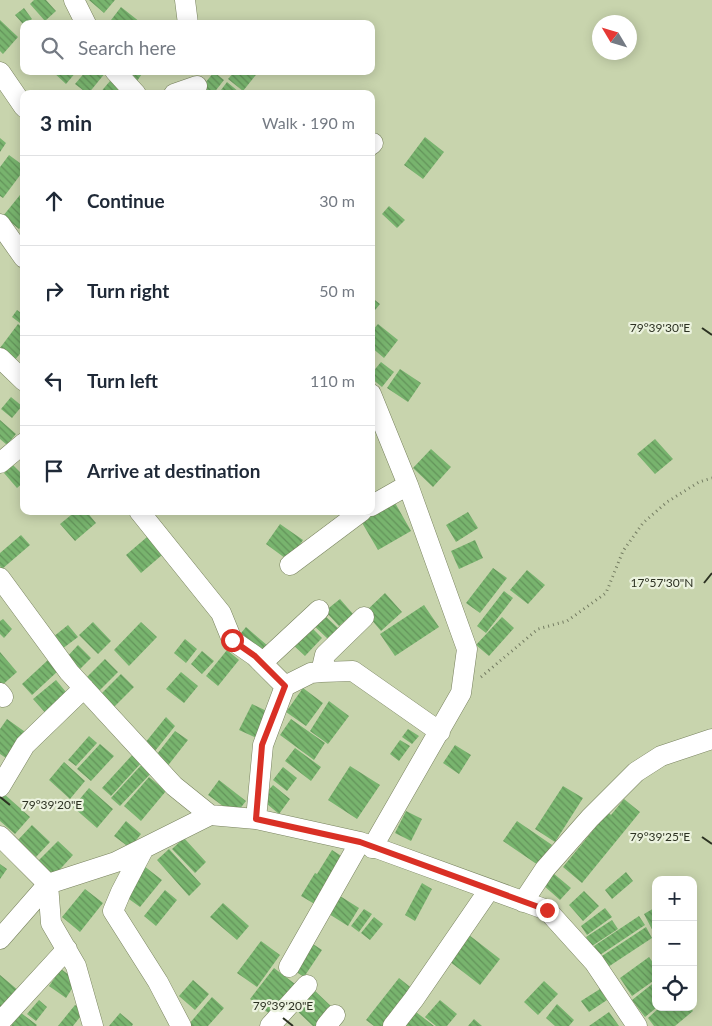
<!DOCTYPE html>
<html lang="en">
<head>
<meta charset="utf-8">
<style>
  :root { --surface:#fff; --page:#f6f6f7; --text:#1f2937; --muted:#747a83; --line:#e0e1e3 }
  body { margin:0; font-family:Lato,sans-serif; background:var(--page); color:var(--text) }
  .controls { position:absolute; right:15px; bottom:15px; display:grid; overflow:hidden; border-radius:10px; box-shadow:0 2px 12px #0003 }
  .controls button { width:45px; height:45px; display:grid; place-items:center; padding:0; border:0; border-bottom:1px solid var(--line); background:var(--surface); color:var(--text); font:25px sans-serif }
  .compass { position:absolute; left:592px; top:15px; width:45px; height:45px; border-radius:50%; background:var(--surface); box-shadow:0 2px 12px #0003; rotate:308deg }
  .stop { position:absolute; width:15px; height:15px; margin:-11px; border:4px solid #d93025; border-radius:50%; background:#fff }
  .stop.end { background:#d93025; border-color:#fff; box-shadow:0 1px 5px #0008 }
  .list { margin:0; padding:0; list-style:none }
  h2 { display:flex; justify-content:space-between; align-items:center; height:65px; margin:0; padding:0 20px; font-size:21px }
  h2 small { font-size:16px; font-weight:400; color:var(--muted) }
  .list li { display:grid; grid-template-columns:32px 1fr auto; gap:15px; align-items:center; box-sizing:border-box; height:90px; padding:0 20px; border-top:1px solid var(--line) }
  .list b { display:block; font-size:19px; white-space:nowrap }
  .list em { font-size:16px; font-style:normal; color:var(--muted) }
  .icon { flex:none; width:28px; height:28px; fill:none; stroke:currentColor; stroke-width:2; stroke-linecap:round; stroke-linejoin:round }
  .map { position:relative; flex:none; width:712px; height:1026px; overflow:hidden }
  .search { position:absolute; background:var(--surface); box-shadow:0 2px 12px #0003; left:20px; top:20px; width:355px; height:55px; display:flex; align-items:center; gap:12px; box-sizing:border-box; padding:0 18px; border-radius:10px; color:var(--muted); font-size:19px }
  .panel { position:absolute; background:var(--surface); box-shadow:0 2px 12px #0003; left:20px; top:90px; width:355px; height:425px; border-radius:10px }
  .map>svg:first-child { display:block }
</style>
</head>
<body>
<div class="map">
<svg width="712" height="1026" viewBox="0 0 712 1026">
  <defs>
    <pattern id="building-back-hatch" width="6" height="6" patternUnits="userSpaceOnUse" patternTransform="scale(1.25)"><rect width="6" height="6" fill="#78b46e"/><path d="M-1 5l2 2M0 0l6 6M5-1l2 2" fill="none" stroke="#63935a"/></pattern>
  </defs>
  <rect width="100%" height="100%" fill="#c8d4ad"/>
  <path fill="url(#building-back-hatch)" d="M34 0H46L56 11 45 21 30 4Z
    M89 0H115L104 13Z
    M121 7 140 22 139 24H108Z
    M24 8 32 19 26 24H23L15 15Z
    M0 20 18 37 3 54 0 51Z
    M52 71H77L66 84Z
    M86 71 106 72 88 94 75 84Z
    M124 71H144L137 81Z
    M235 71H259L243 91 228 79Z
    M214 72 224 80 213 94H209L201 88Z
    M110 81 125 94H99Z
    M227 82 239 92 238 94H218Z
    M425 137 444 152 423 179 404 165Z
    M0 138 6 143 0 152Z
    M9 155 24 166V170L3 198 0 196V167Z
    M24 190V223L19 229 3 216Z
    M389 206 405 220 397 228 382 214Z
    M371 297 380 304 371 315Z
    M17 310 24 315V326L12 317Z
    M18 324 24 329V349L14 361 0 350V348Z
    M378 324 398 340 384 358 371 347V332Z
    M381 362 394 372 382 387 371 378V374Z
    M400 369 421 383 408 402 387 388Z
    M11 397 22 406 12 418 1 409Z
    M0 420 16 434 7 445 0 439Z
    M655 439 673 459 655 474 637 454Z
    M431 449 451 467 433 487 413 468Z
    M13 465 24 476V482L17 488 4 473Z
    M394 501 411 531 378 550 361 521Z
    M76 511H86L96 523 75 541 60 524Z
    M468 512 478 528 456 542 446 525Z
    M280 524 303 540 289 561 266 544Z
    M21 535 30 545 2 569 0 566V553Z
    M147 537 162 555 141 573 126 555Z
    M475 540 483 558 459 569 451 551Z
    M493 568 507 578 480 613 466 603Z
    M527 570 545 585 528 604 510 590Z
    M504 591 513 598 486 633 477 626Z
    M385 593 402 612 381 631 365 612Z
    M340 599 353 614 339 626 325 611Z
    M424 605 439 627 395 656 380 634Z
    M321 612 339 629 329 640 311 623Z
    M502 617 514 628 489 656 476 645Z
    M3 619 12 629 4 638 0 634V621Z
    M93 622 111 641 98 654 79 635Z
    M141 622 157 637 129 666 114 650Z
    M308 624 322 638 305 656 290 642Z
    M68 625 78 637 62 649 53 637Z
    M246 627 268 646 259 657 237 638Z
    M185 639 197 649 186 663 174 653Z
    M78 645 91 658 79 670 66 658Z
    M227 650 239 660 218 686 206 676Z
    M202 651 214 661 202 674 191 664Z
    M0 652 17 672 0 687Z
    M105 659 118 672 97 693 84 680Z
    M48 660 58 671 32 695 22 684Z
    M181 672 198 686 184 703 166 689Z
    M121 674 134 687 113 708 100 695Z
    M56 680 71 698 49 717 33 699Z
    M303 688 323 703 306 726 286 712Z
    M329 701 349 716 328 744 310 731Z
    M252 704 271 713 259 739 239 730Z
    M166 717 175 726 155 751 145 743Z
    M7 719 28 734 9 760 0 754V729Z
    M291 719 325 743 314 760 280 735Z
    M408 729 419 736 412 744 402 737Z
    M175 731 188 740 166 768 154 758Z
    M89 736 97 743 76 766 68 760Z
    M400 740 410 746 399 761 390 754Z
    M100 744 114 756 91 781 77 769Z
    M455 745 471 755 459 774 443 763Z
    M295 748 321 767 311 781 285 761Z
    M134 753 143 761 111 796 102 788Z
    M145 761 154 770 120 806 111 798Z
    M64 762 85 781 70 799 49 780Z
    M350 766 380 785 357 819 328 800Z
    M283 767 297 778 287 791 273 780Z
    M149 777 166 791 141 821 124 806Z
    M219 780 246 801 235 815 208 795Z
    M273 785 290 799 279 814 261 799Z
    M563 786 583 798 555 842 535 829Z
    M89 788 113 809 97 828 73 807Z
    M3 793 30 817 15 834 0 821V797Z
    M624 799 640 812 582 883 563 867 608 812 611 815Z
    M406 811 422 819 411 841 395 833Z
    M126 821 141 834 130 848 114 836Z
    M517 821 552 845 538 865 503 841Z
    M32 825 50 842 36 857 18 840Z
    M184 838 206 862 195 873 172 849Z
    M58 841 73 855 53 877 37 862Z
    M169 849 201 884 189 896 157 860Z
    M332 850 346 859 318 906 301 896 315 873 317 874Z
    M0 864 7 869 0 879Z
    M144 866 162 880 140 907 122 894Z
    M626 872 633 881 612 899 605 890Z
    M553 873 571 888 560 900 543 885Z
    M422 883 432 889 415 921 405 915Z
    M85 889 103 903 80 932 62 917Z
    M165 890 177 900 156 926 144 916Z
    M584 891 599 906 583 921 569 905Z
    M340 896 359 908 348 926 329 914Z
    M223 903 249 926 237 940 210 917Z
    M656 907V937L644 914Z
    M605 908 612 917 587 935 581 926Z
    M364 909 372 914 359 932 351 926Z
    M639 916 645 925 600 955 594 946Z
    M374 917 383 924 370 940 361 933Z
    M612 920 618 929 592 946 586 937Z
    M646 927 652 938 608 967 602 956Z
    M469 935 500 959 480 985 449 961Z
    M261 941 280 955 257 987 237 973Z
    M313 944 322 950 304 977 295 971Z
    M649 957 656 967V979L632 996 620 978Z
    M274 968 299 987 275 1018 250 999Z
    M61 969 77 981 66 998 49 986Z
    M0 975 19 991 0 1014Z
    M399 978 414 990 385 1026H374L366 1020Z
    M193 980 209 994 195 1010 179 996Z
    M544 981 558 994 538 1015 524 1002Z
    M656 981V1008L645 1017 632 1000Z
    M313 989 334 1009 319 1026H313L295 1009Z
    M600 989 607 1000 589 1012 581 1001Z
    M212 997 224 1008 208 1026H191L189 1024Z
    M39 1000 47 1007 36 1021 27 1014Z
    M440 1000 457 1014 447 1026H436L425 1017Z
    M557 1004 574 1020 569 1026H555L546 1018Z
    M75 1005 84 1012 73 1026H58Z
    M660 1007H690L693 1011 675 1026H654L648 1018Z
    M416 1012 434 1026H405Z
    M609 1012 619 1026H589Z
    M21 1013 37 1025 36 1026H11Z
    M120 1013 133 1024 132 1026H109Z
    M474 1019 482 1026H468Z"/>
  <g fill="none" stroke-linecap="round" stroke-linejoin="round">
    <g stroke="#78825e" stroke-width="21">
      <path id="street" d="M74 0 86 24
        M185 0 188 24
        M115 71 136 94
        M0 72 24 107
        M174 94 197 86
        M371 145 373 143
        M0 224 24 258
        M0 358 24 381
        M371 394 408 485 467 649 461 693 372 848
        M0 463 24 443
        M371 506 408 485
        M139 511 221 613 232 640 255 656 285 686
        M290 565 362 511
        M0 578 69 672 174 786 210 815
        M262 663 319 610
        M321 672 353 671 440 732
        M0 693 3 697
        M0 787 25 745 84 688
        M256 819 263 745 285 686 311 673 321 672 325 655 364 617
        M0 836 48 884 51 923 76 966 93 1026
        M144 848 121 892 113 911 158 982 181 1026
        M523 902 545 869 590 818 636 772 661 756 712 739
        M0 939 48 884 116 862 210 815 256 819 360 842 547 910 594 962 637 1026
        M289 967 360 842
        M0 1022 67 949
        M270 1026 307 985
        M326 1026 335 1015
        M393 1026 414 999 489 890"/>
    </g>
    <path stroke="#747c62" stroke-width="3" stroke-dasharray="1 4" stroke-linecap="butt" d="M481 677 538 629 567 621 606 593 623 551 643 523 667 502 699 482 712 478"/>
    <use href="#street" stroke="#fff" stroke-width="20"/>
  </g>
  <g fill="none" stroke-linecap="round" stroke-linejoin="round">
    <path stroke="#d93025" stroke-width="6" d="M232 640 255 656 285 686 262 745 256 819 360 842 547 910"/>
  </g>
  <path fill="none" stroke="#2c3122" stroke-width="2" d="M702 328 712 335M704 583 712 573M0 797 10 805M702 837 712 844M283 1018 293 1026"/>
  <g font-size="12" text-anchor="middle" fill="#2c3122" stroke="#ebf2de" stroke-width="4.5" stroke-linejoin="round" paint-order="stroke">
    <text x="660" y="332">79°39'30"E</text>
    <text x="662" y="587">17°57'30"N</text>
    <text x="52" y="809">79°39'20"E</text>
    <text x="660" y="841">79°39'25"E</text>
    <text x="283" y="1010">79°39'20"E</text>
  </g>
</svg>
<div class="controls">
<button>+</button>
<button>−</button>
<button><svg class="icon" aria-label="locate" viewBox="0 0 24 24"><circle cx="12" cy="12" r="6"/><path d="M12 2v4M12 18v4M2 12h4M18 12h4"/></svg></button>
</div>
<svg class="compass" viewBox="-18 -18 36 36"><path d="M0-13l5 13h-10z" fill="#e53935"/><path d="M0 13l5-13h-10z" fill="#747a83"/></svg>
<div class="stop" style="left:232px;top:640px"></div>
<div class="stop end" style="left:547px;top:910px"></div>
<div class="search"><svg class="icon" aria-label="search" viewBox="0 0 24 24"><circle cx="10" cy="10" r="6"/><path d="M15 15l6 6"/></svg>Search here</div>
<section class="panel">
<h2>3 min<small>Walk · 190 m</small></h2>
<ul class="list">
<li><svg class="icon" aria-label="ahead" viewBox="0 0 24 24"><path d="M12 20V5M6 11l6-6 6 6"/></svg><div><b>Continue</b></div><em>30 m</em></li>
<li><svg class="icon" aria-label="right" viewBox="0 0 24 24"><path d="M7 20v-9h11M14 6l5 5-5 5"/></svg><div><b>Turn right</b></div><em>50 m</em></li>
<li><svg class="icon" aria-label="left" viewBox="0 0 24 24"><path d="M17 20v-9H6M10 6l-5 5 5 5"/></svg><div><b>Turn left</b></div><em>110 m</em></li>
<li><svg class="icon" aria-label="arrive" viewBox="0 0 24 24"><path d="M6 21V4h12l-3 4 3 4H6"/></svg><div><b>Arrive at destination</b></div></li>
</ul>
</section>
</div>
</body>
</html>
